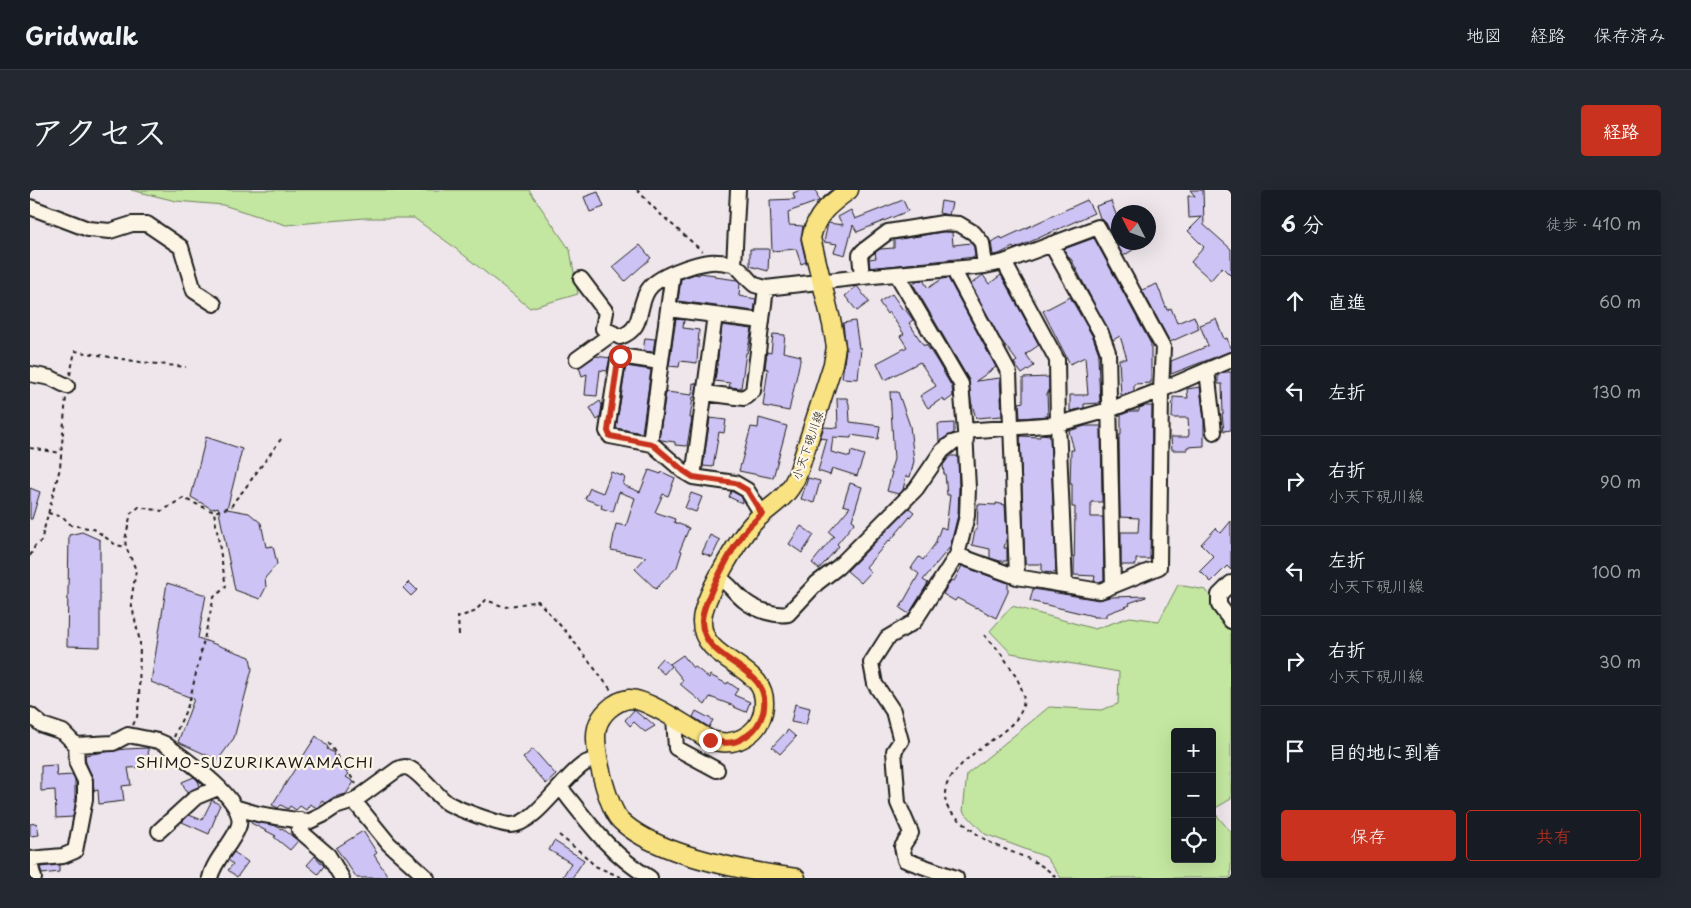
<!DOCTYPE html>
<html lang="ja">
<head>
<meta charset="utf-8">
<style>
  :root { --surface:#171b24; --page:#242831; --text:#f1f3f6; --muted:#9ea1a6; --line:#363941; --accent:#c8321e }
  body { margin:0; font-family:"Playpen Sans","Klee One",sans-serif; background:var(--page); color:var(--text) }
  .controls { position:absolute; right:15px; bottom:15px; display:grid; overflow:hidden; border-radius:5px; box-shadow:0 5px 20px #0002 }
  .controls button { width:45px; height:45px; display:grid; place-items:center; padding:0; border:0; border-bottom:1px solid var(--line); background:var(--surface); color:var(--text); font:25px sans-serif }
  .compass { position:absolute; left:1081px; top:15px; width:45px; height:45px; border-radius:50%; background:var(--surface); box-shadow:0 5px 20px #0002; rotate:312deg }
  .stop { position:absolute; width:15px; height:15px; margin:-11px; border:4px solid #c8321e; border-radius:50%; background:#fff }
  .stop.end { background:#c8321e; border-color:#fff; box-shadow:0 1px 5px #0008 }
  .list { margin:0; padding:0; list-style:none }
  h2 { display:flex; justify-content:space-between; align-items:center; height:65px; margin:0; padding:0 20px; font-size:21px }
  h2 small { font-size:16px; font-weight:400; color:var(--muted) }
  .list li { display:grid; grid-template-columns:32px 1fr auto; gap:15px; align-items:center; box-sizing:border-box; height:90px; padding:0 20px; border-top:1px solid var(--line) }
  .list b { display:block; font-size:19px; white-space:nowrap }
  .list p { margin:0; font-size:16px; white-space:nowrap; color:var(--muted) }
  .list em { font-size:16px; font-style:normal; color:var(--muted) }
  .actions { display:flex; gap:10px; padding:15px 20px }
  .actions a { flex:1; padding:11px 0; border:1px solid var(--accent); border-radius:5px; text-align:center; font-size:18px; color:var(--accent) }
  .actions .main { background:var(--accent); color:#fff }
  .icon { flex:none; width:28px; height:28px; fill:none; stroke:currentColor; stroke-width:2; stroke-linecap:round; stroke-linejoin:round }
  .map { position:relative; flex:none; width:1201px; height:688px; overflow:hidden; border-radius:5px }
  header { display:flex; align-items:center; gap:30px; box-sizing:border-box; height:70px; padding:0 25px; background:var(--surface); border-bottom:1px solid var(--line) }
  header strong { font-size:24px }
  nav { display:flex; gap:28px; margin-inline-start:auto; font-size:18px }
  .intro { display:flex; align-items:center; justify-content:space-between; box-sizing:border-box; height:120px; padding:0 30px }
  h1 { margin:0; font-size:35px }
  .button { padding:12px 22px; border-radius:5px; background:var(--accent); color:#fff; font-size:18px; font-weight:700 }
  main { display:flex; gap:30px; padding:0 30px }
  aside { flex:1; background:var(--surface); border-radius:5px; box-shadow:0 5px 20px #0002 }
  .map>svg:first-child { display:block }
</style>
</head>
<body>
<header>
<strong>Gridwalk</strong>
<nav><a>地図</a><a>経路</a><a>保存済み</a></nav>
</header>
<div class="intro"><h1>アクセス</h1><a class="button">経路</a></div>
<main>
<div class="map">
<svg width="1201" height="688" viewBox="0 0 1201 688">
  <rect width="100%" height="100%" fill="#eee6ea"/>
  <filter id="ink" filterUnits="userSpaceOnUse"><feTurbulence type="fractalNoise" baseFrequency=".02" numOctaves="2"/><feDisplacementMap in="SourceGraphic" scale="10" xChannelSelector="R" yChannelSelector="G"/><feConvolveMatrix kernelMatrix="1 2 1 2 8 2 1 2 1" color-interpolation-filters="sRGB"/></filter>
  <g filter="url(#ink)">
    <path fill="#c3e7a0" stroke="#70825e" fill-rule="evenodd" d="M101 0H499L540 60 548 104 500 118 420 54 384 28H334L256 35 193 15 146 11Z
      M1148 395 1176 400 1201 441V609L1182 620 1201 642V688H1031L1016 667 955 644 933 621 937 584 1019 517 1071 520 1088 514 1089 482 981 463 960 441 982 416 1065 439 1100 427 1129 431ZM1145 542H1182V669H1145Z"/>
    <path fill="#cec3f5" stroke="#1c1c1c" d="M771 0H786L789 11 758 22 759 35 773 36 771 50 776 72 771 74 766 59 742 61 740 10 765 9 763 3Z
      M1160 0H1173L1174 35 1201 59V86L1192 77 1181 90 1161 72 1174 57 1158 41 1172 27 1159 28 1158 6H1165Z
      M568 2 574 17 560 22 554 7Z
      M873 10 878 21 827 42 823 35 815 65 804 62 807 54 794 52 798 33 813 35 808 27 821 20 825 29Z
      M1057 10 1064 23 984 59 983 57 969 64 963 65 961 52 971 47 972 49Z
      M911 11 922 13 919 25 909 23Z
      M1081 11 1087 27 1088 26V52H1116L1093 66 1076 33 1070 28 1066 16Z
      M913 42H922L923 55 941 53 944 57 945 67 840 78 839 69 846 68 845 62 850 59 864 58V50Z
      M1064 48 1121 154V193L1104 194V201L1094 205H1091L1089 169H1097L1090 146 1083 150 1041 69H1040L1034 59Z
      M610 55 621 68 595 91 583 77Z
      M720 59H739L738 81 720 76Z
      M670 83 685 85V87L707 90 710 93 709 106 726 109 724 121 648 111 651 89 665 84 669 85Z
      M953 85 959 94 971 85 1009 155 996 164 1004 176 992 184 984 173 987 171 969 147 941 94Z
      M918 88 966 177 946 191 970 188 972 226 946 228 941 211 939 190 883 94 888 91 893 90 898 98 912 89Z
      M1127 94 1137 120 1141 118 1147 133 1164 126 1169 139 1140 152 1112 100Z
      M827 96 839 112 827 121 815 106Z
      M862 104 873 120 875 119 883 130 879 133 894 156 896 154 907 171 922 197 923 206 915 212 913 208 898 218 890 206 906 196 890 172 855 190 847 173 877 157 870 146 874 144 859 122 857 124 849 112Z
      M1040 107 1063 147 1069 164 1068 166 1070 213 1054 214V218L1040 221V205H1058L1055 167 1040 174 1013 121Z
      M646 129 654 130 653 138 669 140 667 173 650 171 649 177 639 176Z
      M1186 129 1194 149 1197 148 1201 161 1141 184V171L1178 156 1170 135Z
      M825 131 829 158H831L828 189 812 188 816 159 813 133Z
      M692 135 722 139 717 163H716L711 198 699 197 700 193 685 191Z
      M743 144 755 145 753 162 771 166 759 221 733 216 738 179 735 178 737 162 741 163Z
      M615 148 625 149 623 162 613 161Z
      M566 166 580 168 577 181 570 180 567 206 555 205 557 184 552 186 549 177Z
      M596 176 621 180 612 243 586 238Z
      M1194 182H1201V240L1194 241 1192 224H1193L1192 194H1188V185Z
      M1019 187V203H1017L1018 226 990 228 989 213 993 212V188Z
      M663 193 667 194 665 207H663L660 228H662L657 256 645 255V252L631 250 629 249 636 202 662 205Z
      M1170 197 1174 230V256L1157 257V260H1142L1141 247H1158L1159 244 1158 228H1142L1143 207 1158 208 1157 199Z
      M860 202H868L880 236 884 271 880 287 876 286 873 300 869 304 857 301 862 282H860L864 269Z
      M807 208H817L819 214 820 232 850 236 848 249 821 245V248L803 247 801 262 820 267 821 261 834 265 827 286 802 278 800 285 788 281 797 249 790 248 794 237 808 238Z
      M570 211 572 215 570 228 567 230 560 218Z
      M1115 216H1122L1120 369H1106V375H1091V342H1108L1109 328 1090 327 1089 245H1091V225L1101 221H1109V218Z
      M680 228 696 230 694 243 689 242 683 277 673 276Z
      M729 228 757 236 743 288 709 281 721 237 728 238Z
      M924 233V243L909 251 908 234Z
      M1055 236H1071L1072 312H1061V327H1073L1074 390 1069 392 1064 391 1065 386 1044 385 1045 317H1042V294H1040L1041 260H1044L1039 241Z
      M1010 244 1020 245 1026 383 1012 382V374H995L990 246 1010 247Z
      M176 247 212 259 197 319 219 323 231 333 236 357 243 356 247 374 235 388 236 397 230 409 205 400 188 317 182 319 161 307Z
      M920 266H928L929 298 928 325 920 357 893 390 898 393 879 424 870 418 889 384 881 378 889 367 893 370 905 354 911 337 916 339 920 305H917L915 284H914L913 275Z
      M619 280 631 284 632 282 645 288 638 306 633 304 625 322 645 329 644 332 659 338 650 360 652 361 647 377 626 399 605 379 616 367 581 360 586 334 596 336 605 308 589 302 583 322 571 318 572 315 555 309 560 298 573 303 581 282 595 287 593 295 610 302Z
      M778 288 790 291 784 313 771 309Z
      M820 293 832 297 822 330 825 332 807 354 809 356 789 379 782 373 804 346 799 342 820 317 813 315Z
      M0 298 10 302 2 329H0Z
      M701 301 711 306 713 311 712 313 699 307Z
      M661 303 672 307 666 322 655 318Z
      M966 313 975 315 977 346 974 358H977V371H970L960 368V359L942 355 945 340H947L948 314 966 315Z
      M879 318 884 322 875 333 860 351 859 350 836 377 841 382 831 393 817 381Z
      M1201 331V380L1197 376 1181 392 1170 381 1184 367 1171 354 1186 338 1191 343Z
      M771 336 784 345 772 363 759 354Z
      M52 342 70 350V457L37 456 39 345Z
      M680 345 690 350 682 367 672 363Z
      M932 376 978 393V402L966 428 946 417V418L927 408 925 411 913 404 921 390 924 391Z
      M379 392 387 400 381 406 373 398Z
      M137 393 176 405 168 448 220 467 222 479 204 548 188 570 148 552 164 509 121 492Z
      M1003 399 1069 410 1080 407 1116 406V407L1099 413 1100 415 1076 424V427H1063V426L1000 411Z
      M653 465 663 478 664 476 679 488 680 485 697 494 698 492 708 499 704 505 720 512 716 522 704 517V516L680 507 675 515 650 494 653 490 640 474Z
      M632 468 641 476 634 484 625 476Z
      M765 514 780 518 776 535 761 532Z
      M604 520 615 529 616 528 625 536 615 542 604 532 600 536 595 530Z
      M666 521 683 530 679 537 663 527Z
      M758 540 766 547 750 564 742 557Z
      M286 546 298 557 297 559 304 563 303 565 309 570 307 574 319 584 316 587 324 592 316 604 304 607 295 613 292 611 287 618 280 614 276 620 270 616 266 620 260 616 258 619 251 615 248 618 242 615Z
      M118 558 119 577 98 578 101 595 92 596 94 611 69 614 68 600 64 601 63 588 56 573 55 565 95 559Z
      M503 559 526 585 516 594 493 568Z
      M26 575 27 586 43 585 45 590V615L43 627 26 628 25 600 11 601V576Z
      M164 587 168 591 170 596 157 603 152 592Z
      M182 610 190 615 185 626H186L179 644 152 632 159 625 172 630Z
      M222 631 244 635 251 639 252 638 268 651 260 660 244 647 246 646 221 633Z
      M7 633 9 645 0 646V634Z
      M333 641 347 663 344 665 359 688H327L306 658Z
      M524 651 554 670 542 688H532L541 673 519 660Z
      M204 662 218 672 207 687 198 680 203 674 198 670Z
      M285 666 294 676 288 684 277 675Z
      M29 675V682L12 684 10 677Z"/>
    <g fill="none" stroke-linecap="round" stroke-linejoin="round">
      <g stroke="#1c1c1c" stroke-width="18">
        <path id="minor" d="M0 17 58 39 80 41 102 34H117L151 57 164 101 184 114
          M1021 54 1071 143 1078 162 1083 396
          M974 72 1027 170 1028 234 1035 395
          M704 75 708 0
          M923 79 979 183 987 387
          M643 83 638 119 732 131
          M867 85 931 194 935 241 938 298 937 326 927 365 884 432 857 448 841 473 845 494 863 521 871 551 864 561 868 613 881 643 872 657 875 670 926 688
          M832 87 830 65 833 61 858 42 913 33 929 34 944 43 952 53 955 76
          M551 89 576 122 573 138 590 147C615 138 606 119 618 100 627 86 663 74 680 72 686 71 697 73 702 74 711 77 717 90 725 95 728 96 733 97 736 98L832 87 955 76 974 72 1068 37 1133 157 1131 200 1129 377 1070 401 987 387 927 365
          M547 169 583 143
          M630 172 590 166 588 170 577 241 580 246 622 254 653 281 663 287 705 293 717 300 732 324
          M1177 180 1184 242
          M0 184 21 188 37 196
          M675 203 714 208 723 201 736 98
          M935 241 1028 234 1079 220 1131 200 1201 170
          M620 253 638 119
          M663 287 685 125
          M689 388C699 393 706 405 716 412 726 420 745 426 758 424L787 393 808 377 886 299 912 261 922 253 936 249
          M1201 393 1189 405V415L1201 431
          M0 525 12 535 33 542 46 555 83 553 98 545 128 551 135 554C153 568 220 612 208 638 201 655 184 670 180 688
          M644 528 646 558 687 580
          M530 597C558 632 581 665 620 688
          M324 611 359 654 397 688
          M207 618 228 624 278 632 293 625 305 617 324 611 368 579C370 578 373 577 375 577 387 578 405 604 416 612 425 618 470 635 481 635 505 635 533 587 554 574 558 571 564 570 569 569
          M270 630 269 640 298 665 312 688
          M129 641 166 607 188 598
          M0 669 33 666 45 661 55 609V591L47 574 46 555
          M0 674 4 688"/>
      </g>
      <g stroke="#1c1c1c" stroke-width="21">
        <path id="major" d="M766 688C716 681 628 666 591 631 578 619 562 556 567 538 570 524 585 511 599 509 617 508 663 540 680 550 692 553 702 554 713 548 724 542 730 535 733 522 744 473 671 475 672 431 672 409 710 346 725 331 743 313 758 309 768 283L803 174 806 157 802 134 781 48C786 24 800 14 819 0"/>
      </g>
      <path stroke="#1c1c1c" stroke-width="2" stroke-dasharray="4 4" stroke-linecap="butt" d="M607 0 628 22 672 61
        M40 185 45 161 110 172 156 177
        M0 258 31 263
        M18 323 33 327 41 335 64 339 86 355 96 357
        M0 366 5 356 11 351 30 278 36 207
        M429 445 428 427 444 422 456 410 475 417 508 411 538 444 581 500
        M954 445C965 455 974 467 982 480 989 492 997 505 992 519 986 537 955 553 942 565 934 571 927 579 921 587 915 595 913 606 917 616 920 623 926 627 932 632 944 642 955 651 970 657 990 666 1011 671 1026 688
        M103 535 107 527 109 512 110 452 101 412 106 380 96 357 95 350 101 323 109 317 132 321 153 308 184 322
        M144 547 159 513 184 407 196 397 184 322 201 317 205 310 213 301 251 249
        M298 552 326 594
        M529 645 553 664 565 676 593 688"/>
      <use href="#minor" stroke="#fcf5e5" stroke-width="14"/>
      <use href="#major" stroke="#f8e281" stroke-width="18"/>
    </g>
  </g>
  <g fill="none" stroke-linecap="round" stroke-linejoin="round" filter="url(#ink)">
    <path stroke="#c8321e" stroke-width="6" d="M590 166 588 170 578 241 580 246 622 254 654 281 663 287 705 293 717 300 732 324C727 329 721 334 716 340 704 355 671 414 672 432 674 476 745 474 733 523 729 535 724 542 713 548 702 555 692 553 680 550"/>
  </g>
  <g text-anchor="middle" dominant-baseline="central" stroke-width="4.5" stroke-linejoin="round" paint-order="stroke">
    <g font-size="12" fill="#1c1c1c" stroke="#fcf5e5">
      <text transform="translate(777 255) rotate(-71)">小天下硯川線</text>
    </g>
    <g font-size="15" letter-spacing="1" fill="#1c1c1c" stroke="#fcf5e5">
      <text x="225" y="571">SHIMO-SUZURIKAWAMACHI</text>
    </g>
  </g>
</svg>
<div class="controls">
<button>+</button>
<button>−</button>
<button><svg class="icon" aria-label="locate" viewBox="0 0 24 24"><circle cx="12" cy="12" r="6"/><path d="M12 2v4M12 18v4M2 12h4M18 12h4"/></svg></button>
</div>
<svg class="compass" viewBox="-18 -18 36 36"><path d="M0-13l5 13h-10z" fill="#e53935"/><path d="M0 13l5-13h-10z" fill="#9ea1a6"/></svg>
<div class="stop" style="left:590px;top:166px"></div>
<div class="stop end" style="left:680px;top:550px"></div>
</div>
<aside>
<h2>6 分<small>徒歩 · 410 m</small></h2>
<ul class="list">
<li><svg class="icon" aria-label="ahead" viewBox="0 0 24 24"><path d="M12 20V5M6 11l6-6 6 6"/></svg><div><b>直進</b></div><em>60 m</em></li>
<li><svg class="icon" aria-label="left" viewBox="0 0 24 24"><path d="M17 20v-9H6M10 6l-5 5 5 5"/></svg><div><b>左折</b></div><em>130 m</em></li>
<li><svg class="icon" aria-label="right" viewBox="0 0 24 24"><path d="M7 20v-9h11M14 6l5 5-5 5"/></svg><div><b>右折</b><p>小天下硯川線</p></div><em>90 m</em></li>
<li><svg class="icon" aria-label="left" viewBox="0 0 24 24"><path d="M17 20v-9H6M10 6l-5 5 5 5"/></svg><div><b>左折</b><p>小天下硯川線</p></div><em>100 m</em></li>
<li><svg class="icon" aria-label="right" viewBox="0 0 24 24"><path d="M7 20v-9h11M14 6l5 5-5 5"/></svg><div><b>右折</b><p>小天下硯川線</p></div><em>30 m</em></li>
<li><svg class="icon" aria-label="arrive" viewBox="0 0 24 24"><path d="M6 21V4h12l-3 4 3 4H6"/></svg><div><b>目的地に到着</b></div></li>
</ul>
<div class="actions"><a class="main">保存</a><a>共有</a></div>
</aside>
</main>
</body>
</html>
